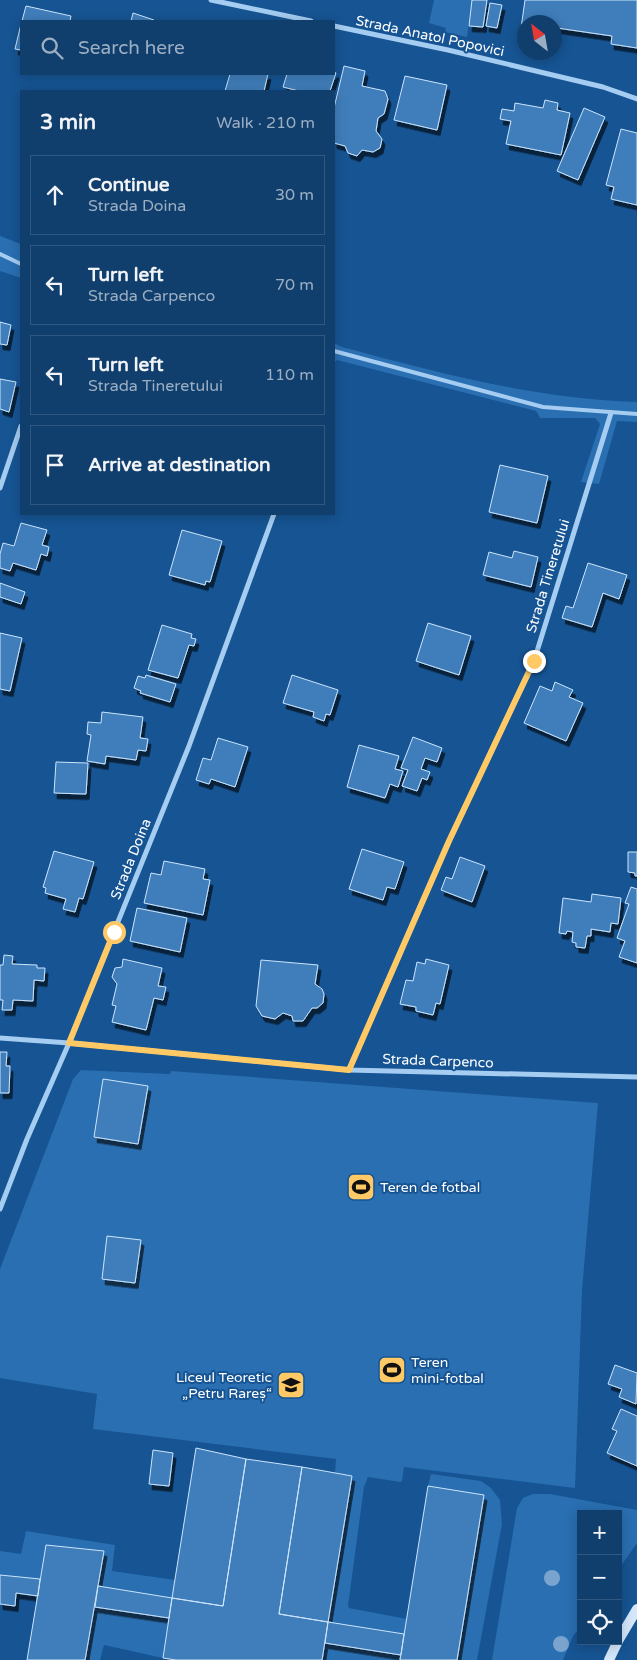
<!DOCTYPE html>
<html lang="en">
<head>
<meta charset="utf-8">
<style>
  :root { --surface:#103f6e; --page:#194673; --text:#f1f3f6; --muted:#9cafc2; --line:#305881 }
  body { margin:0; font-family:"Varela Round",sans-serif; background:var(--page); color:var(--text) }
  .controls { position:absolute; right:15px; bottom:15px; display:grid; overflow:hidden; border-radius:0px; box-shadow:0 2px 12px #0003 }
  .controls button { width:45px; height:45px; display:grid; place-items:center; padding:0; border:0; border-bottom:1px solid var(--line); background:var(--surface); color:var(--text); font:25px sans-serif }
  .compass { position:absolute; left:517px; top:15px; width:45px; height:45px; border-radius:50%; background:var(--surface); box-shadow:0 2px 12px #0003; rotate:329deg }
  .stop { position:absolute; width:15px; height:15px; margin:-11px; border:4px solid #ffc965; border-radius:50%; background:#fff }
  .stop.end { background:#ffc965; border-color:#fff; box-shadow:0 1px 5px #0008 }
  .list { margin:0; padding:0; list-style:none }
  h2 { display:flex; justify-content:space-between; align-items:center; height:65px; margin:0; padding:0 20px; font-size:21px }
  h2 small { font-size:16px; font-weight:400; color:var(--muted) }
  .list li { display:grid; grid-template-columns:32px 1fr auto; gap:15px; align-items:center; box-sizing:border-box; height:80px; margin:0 10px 10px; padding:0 10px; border:1px solid var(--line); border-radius:0px }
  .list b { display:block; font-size:19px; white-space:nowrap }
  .list p { margin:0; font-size:16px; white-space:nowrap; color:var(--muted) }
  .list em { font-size:16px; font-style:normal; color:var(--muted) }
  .icon { flex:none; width:28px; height:28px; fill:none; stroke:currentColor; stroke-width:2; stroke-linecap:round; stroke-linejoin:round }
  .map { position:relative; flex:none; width:637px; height:1660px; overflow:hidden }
  .search { position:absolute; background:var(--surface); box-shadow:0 2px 12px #0003; left:20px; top:20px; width:315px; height:55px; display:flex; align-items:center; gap:12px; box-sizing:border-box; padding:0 18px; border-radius:0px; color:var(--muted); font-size:19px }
  .panel { position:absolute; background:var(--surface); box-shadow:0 2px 12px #0003; left:20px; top:90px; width:315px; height:425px; border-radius:0px }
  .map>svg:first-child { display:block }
</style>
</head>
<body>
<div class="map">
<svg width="637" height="1660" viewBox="0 0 637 1660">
  <defs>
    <filter id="shadow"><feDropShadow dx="3" dy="5.5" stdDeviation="0" flood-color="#0009"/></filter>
  </defs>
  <rect width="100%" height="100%" fill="#165493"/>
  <path fill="#296fb2" d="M434 0H472L467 37 445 32 446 28 429 23Z
    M0 236 21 244V278L0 271Z
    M334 343 342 347C439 373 536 399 637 402V422L617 421 599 484 581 482 600 424 595 418H540L536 411 337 360 334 363Z
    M81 1070 170 1074 171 1071 598 1103 582 1291 575 1488 404 1467 402 1481 400 1482 368 1477 364 1487 348 1606 349 1608 407 1619 404 1634 328 1622 352 1476 335 1473 336 1459 93 1429 97 1394 0 1378V1269L73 1079Z
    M431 1474 481 1481 491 1488 500 1500 502 1524 477 1660H457L428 1486Z
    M533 1494H550L637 1510V1543L618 1570V1514H581V1626L573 1636 563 1660H492L517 1508 523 1498Z
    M26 1531 115 1545 112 1571 175 1580 172 1598 98 1586 104 1552 47 1545 40 1579 0 1575V1551L21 1554Z
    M95 1607 169 1618 163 1658 104 1645 100 1660H85Z
    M325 1643 401 1655 400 1660H322Z"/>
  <path fill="#3f7ebb" stroke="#cce5fc" filter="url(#shadow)" d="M472 0H487L483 27 469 26Z
    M525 0H637V48L611 44 612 36 557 28V33H554V22H524V29L521 28Z
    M490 3 502 5 497 28 486 26Z
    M26 6 71 16 70 21H22Z
    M133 13 154 20V21H131Z
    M21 24V50L15 49Z
    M344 66 365 71 362 86 385 91 388 99 384 114 378 118 376 131 382 139 380 148 373 152 362 150 357 156 348 153 345 146 334 143V108Z
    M334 72 336 73 330 91H299L283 87 287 74H334Z
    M230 74H268L264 91H225Z
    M405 76 447 85 437 130 394 120Z
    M545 100 558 103 557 110 570 113 561 155 506 144 511 121 500 119 502 109 514 111 515 103 543 108Z
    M584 108 605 117 578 180 557 171Z
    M621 129 637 133V205L611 199 614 187 606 185Z
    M0 322 11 325 7 345 0 344Z
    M0 379 16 382 9 412 0 409Z
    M500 465 548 476 537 523 489 512Z
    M21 523 47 530 42 545 49 547 47 556 41 554 36 570 13 563 10 571 0 568V554L3 543 14 546Z
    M182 530 222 541 210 582 206 581 205 585 169 575Z
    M514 551 538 557 531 587 483 575 489 552 512 558Z
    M588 563 627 575 619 599 603 593 592 627 562 618 566 606 573 608Z
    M0 583 25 592 21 604 0 597Z
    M428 623 471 636 459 675 416 661Z
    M162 625 192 634 191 638 196 639 194 646 189 645 178 678 148 670Z
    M0 633 22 638 10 691 0 689Z
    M146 675 176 684 170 702 140 693 141 691 134 688 138 676 145 678Z
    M292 675 338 690 330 715 326 714 324 721 313 717 314 712 283 703Z
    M555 682 573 690 569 697 583 703 566 741 524 723 540 686 552 691Z
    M102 712 143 717 140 738 148 739 146 751 138 750 136 760 106 756 105 764 87 761 91 735 87 734 88 722 101 723Z
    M413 737 442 748 437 762 425 758 421 769 430 772 427 780 422 778 417 791 402 786 408 770 401 768Z
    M218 738 248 747 235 787 211 779 209 784 196 780 203 758 211 760Z
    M359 745 399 756 395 769 403 771 398 787 390 784 385 798 347 787Z
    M56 762 88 763 86 794 54 793Z
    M362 849 404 862 395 889 387 887 383 900 349 889Z
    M54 851 94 862 83 899 79 898 75 912 63 909 66 899 45 893 46 888 43 887Z
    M628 852H637V876H635V873L628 872Z
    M460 857 485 866 472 902 441 890 446 877 452 879Z
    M164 861 205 869 203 879 210 880 203 915 144 903 151 873 161 875Z
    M631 887 637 889V963L619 957 625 941 617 938 629 904 625 903Z
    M592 894 621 898 618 924 611 923 610 932 591 929V936H587L585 948 576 947V943L572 942 573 932 567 931 566 934 559 933 563 898 591 902Z
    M137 908 187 918 180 952 130 941Z
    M4 955 13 956 12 964 37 965V968H45L44 981 34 980 33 1001 13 1000 12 1010H2L3 1000H0V965H3Z
    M123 959 162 968 158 986 166 987 163 1000 154 998 146 1030 112 1022 116 1006 112 1005 117 984 112 977 115 968 122 967Z
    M426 959 449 965 440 1004 436 1003 433 1015 416 1011V1007L400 1004 406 980 413 981 417 962 425 964Z
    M261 960 318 965 315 984 322 989 324 994 323 1003 317 1008H312L303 1021H293L292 1016 283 1013 275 1019 262 1016 256 1006Z
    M0 1052H7L6 1066H10L9 1093H0Z
    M103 1079 148 1086 138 1144 94 1137Z
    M107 1236 141 1240 135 1283 102 1279Z
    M615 1365 637 1373 636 1404 619 1397 622 1389 608 1384Z
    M621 1409 637 1416V1466L607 1453 617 1431 612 1429Z
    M196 1448 246 1459 223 1606 172 1598Z
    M153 1450 173 1453 169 1486 149 1484Z
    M246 1459 302 1467 279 1614 328 1622 322 1660H176L163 1658 172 1598 223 1606Z
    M302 1467 352 1476 328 1622 279 1614Z
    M428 1486 484 1495 457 1660H400Z
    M46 1545 104 1551 85 1660H27Z
    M0 1575 40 1579 38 1596 16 1593 15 1606 0 1604Z
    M98 1586 172 1598 169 1618 95 1607Z
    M328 1622 404 1634 401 1655 325 1643Z"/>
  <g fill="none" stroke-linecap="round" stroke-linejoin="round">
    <path stroke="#a5ccf1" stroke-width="4" d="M0 254 21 264
      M334 351 543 407 637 414"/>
    <path stroke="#a5ccf1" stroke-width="5" d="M211 0 311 21
      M334 26 448 50 603 87 637 99
      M0 488 21 426
      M0 1038 69 1043 349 1070 637 1077
      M349 1070 449 841 534 661 611 413
      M0 1209 27 1139 69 1043 189 746 274 514"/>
    <path stroke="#d4e7fb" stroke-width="10" d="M618 1641 637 1609
      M609 1660 618 1641"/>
  </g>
  <g fill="#7aa4cd">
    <circle cx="552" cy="1578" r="8"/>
    <circle cx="561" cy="1644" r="8"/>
  </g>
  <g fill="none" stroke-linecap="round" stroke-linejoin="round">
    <path stroke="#ffc965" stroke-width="6" d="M114 932 69 1043 349 1070 449 841 534 661"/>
  </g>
  <defs>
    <g id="stadium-square" transform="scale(1.4375)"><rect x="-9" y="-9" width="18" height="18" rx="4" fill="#ffc965" stroke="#165493"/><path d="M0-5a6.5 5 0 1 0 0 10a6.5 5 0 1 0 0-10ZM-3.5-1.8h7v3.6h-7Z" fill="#111"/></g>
    <g id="school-square" transform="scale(1.4375)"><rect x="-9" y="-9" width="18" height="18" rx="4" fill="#ffc965" stroke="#165493"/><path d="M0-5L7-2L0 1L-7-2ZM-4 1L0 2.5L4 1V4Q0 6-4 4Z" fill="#111"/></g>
  </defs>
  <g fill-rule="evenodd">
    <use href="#stadium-square" x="361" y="1187"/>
    <use href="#stadium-square" x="392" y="1370"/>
    <use href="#school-square" x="291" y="1385"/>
  </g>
  <g text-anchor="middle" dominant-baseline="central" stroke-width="4" stroke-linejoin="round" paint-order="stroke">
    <g font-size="14" fill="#fff" stroke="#165493">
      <text transform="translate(430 36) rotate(12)">Strada Anatol Popovici</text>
      <text transform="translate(548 576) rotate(-73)">Strada Tineretului</text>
      <text transform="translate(131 859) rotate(-68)">Strada Doina</text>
      <text transform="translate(438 1061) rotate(2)">Strada Carpenco</text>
    </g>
    <g font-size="14" fill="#fff" stroke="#165493" text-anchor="start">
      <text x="380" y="1187">Teren de fotbal</text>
      <text x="411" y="1362">Teren<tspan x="411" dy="16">mini-fotbal</tspan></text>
      <text x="272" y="1377" text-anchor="end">Liceul Teoretic<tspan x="272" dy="16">„Petru Rareș“</tspan></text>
    </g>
  </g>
</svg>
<div class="controls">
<button>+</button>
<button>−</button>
<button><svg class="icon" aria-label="locate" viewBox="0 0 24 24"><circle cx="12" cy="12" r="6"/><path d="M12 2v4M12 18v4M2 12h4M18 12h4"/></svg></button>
</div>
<svg class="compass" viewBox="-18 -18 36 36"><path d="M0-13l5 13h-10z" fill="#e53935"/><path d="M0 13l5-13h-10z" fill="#9cafc2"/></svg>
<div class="stop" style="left:114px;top:932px"></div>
<div class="stop end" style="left:534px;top:661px"></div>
<div class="search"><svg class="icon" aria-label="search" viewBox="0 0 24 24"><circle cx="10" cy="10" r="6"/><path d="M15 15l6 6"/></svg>Search here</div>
<section class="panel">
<h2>3 min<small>Walk · 210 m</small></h2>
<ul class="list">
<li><svg class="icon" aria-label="ahead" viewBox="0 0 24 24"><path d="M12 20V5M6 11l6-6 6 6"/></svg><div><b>Continue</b><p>Strada Doina</p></div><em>30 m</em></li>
<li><svg class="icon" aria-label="left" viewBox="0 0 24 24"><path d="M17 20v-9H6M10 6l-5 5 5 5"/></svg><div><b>Turn left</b><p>Strada Carpenco</p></div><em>70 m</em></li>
<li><svg class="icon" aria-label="left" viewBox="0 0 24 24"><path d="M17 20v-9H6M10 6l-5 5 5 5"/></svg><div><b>Turn left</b><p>Strada Tineretului</p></div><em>110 m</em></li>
<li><svg class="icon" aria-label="arrive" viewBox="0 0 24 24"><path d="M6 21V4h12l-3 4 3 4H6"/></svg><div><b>Arrive at destination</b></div></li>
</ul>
</section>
</div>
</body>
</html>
